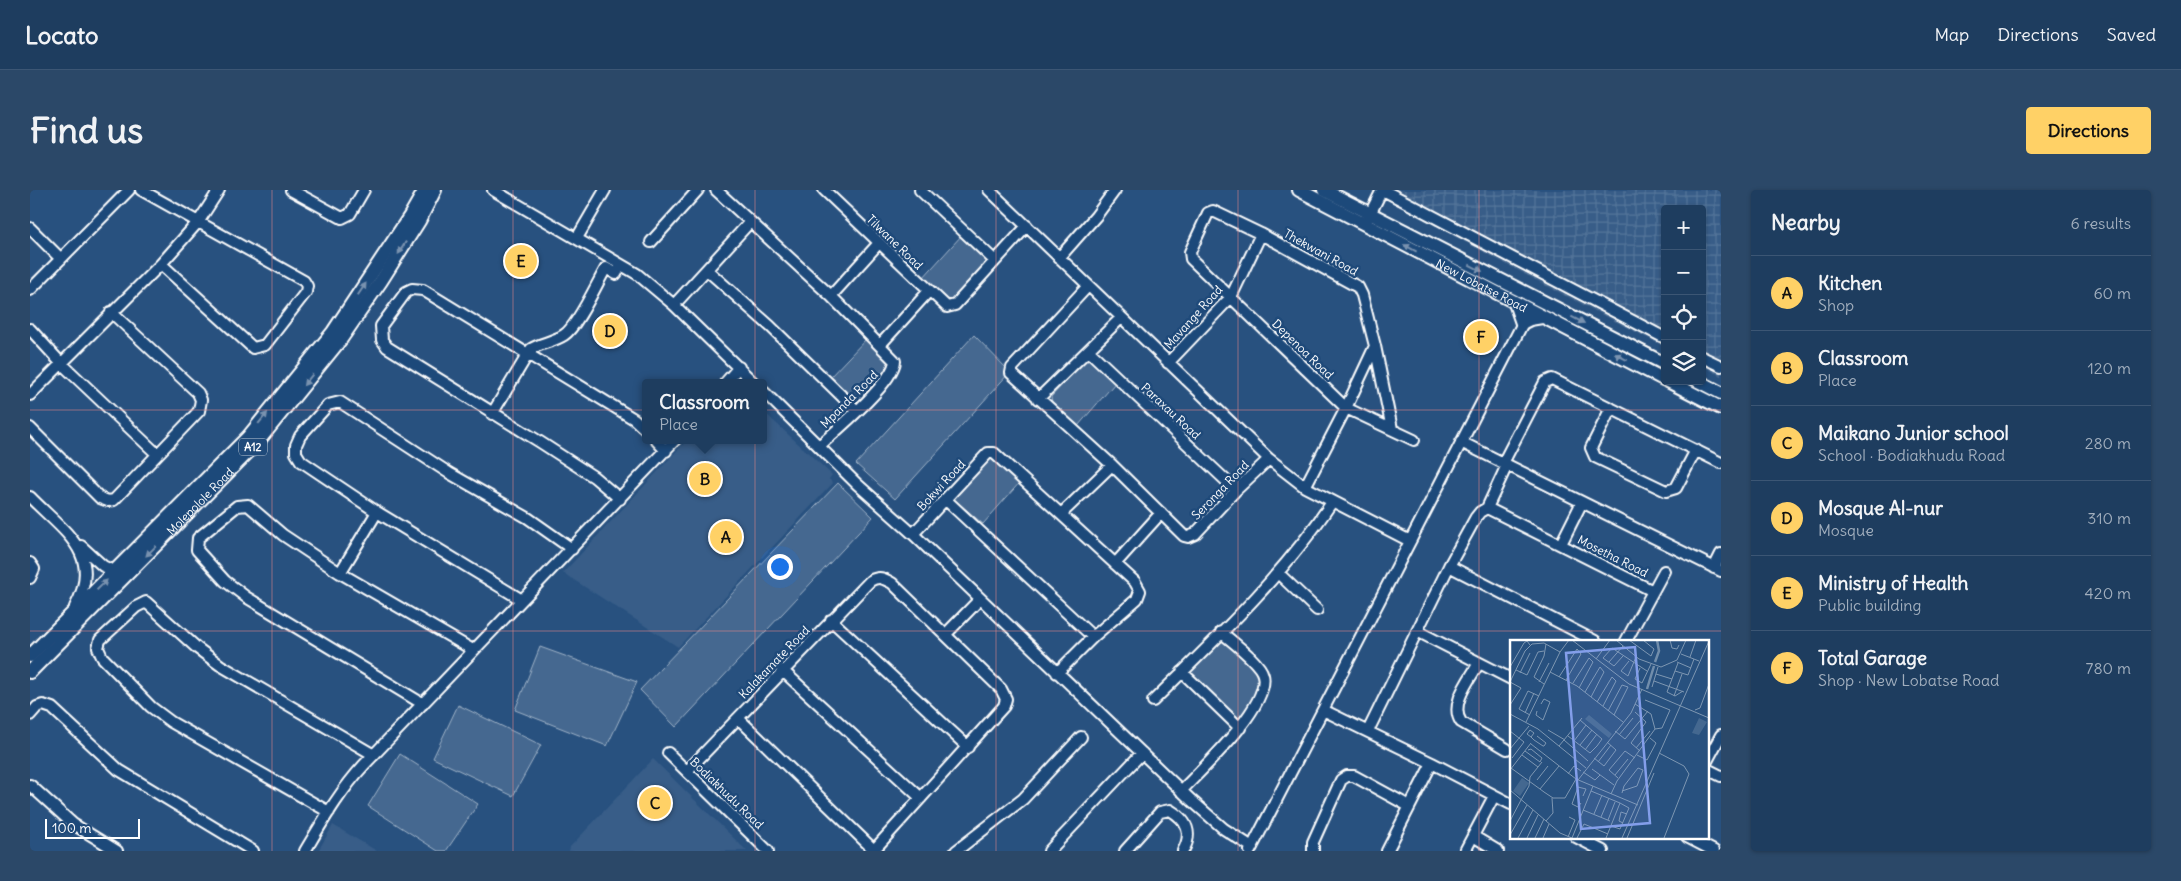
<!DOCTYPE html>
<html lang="en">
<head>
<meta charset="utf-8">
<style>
  :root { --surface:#1e3d5f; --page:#2b4868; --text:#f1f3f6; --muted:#a1aebd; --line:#3c5674; --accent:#ffd166 }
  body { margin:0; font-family:Delius,sans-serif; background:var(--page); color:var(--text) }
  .controls { position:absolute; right:15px; top:15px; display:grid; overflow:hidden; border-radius:5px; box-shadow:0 1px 4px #0004 }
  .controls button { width:45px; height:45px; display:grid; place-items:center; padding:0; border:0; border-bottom:1px solid var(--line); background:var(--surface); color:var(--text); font:25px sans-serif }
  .scale { position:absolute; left:15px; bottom:12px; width:95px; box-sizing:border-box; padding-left:5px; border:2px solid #fff; border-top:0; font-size:14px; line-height:18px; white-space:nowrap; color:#fff; -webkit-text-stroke:4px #1f4a7a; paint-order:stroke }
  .you { position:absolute; left:749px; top:376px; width:18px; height:18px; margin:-12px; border:4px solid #fff; border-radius:50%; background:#1a73e8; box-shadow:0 0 0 8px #1a73e833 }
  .badge { display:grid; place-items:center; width:32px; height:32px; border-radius:50%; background:var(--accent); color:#111; font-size:16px; font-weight:700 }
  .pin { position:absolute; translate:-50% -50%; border:2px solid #fff; box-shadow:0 1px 5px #0006 }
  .popup { position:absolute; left:612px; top:189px; width:125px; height:65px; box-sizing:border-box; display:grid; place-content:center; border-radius:5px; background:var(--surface); filter:drop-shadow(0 1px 4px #0005); font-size:16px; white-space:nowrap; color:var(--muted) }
  .popup b { font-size:19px; color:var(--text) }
  .popup::after { content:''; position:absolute; left:50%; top:100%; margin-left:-10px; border:10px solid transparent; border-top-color:var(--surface) }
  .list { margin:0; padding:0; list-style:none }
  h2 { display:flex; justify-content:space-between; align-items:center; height:65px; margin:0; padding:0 20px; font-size:21px }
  h2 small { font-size:16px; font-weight:400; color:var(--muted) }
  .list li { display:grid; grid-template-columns:32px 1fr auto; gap:15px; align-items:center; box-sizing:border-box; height:75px; padding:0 20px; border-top:1px solid var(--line) }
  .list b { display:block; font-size:19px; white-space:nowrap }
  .list p { margin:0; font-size:16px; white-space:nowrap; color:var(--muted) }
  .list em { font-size:16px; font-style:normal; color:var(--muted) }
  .icon { flex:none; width:28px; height:28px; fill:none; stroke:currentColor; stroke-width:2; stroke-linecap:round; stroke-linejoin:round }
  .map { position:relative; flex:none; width:1691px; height:661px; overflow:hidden; border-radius:5px }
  header { display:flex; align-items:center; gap:30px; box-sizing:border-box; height:70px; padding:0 25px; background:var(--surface); border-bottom:1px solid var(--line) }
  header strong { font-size:24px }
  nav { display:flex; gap:28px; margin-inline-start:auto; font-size:18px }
  .intro { display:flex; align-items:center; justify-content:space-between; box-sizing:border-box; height:120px; padding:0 30px }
  h1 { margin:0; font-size:35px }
  .button { padding:12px 22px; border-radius:5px; background:var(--accent); color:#111; font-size:18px; font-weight:700 }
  main { display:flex; gap:30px; padding:0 30px }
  aside { flex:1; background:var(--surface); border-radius:5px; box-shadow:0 1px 4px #0004 }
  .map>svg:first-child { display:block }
</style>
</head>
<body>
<header>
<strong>Locato</strong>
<nav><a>Map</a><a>Directions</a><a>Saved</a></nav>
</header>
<div class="intro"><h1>Find us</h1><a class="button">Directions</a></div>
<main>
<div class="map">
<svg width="1691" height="661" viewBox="0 0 1691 661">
  <defs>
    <pattern id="industrial-grid" width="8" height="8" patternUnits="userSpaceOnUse" patternTransform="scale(1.25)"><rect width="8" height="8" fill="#375d88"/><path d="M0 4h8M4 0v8" fill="none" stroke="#55759a"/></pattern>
  </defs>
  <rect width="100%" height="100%" fill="#28517f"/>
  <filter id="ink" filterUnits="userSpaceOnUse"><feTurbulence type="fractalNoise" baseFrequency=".02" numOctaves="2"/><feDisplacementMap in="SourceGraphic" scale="10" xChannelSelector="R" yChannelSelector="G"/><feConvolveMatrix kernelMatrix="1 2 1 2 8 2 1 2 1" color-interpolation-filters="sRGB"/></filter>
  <g filter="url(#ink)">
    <path fill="#375d88" d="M734 222 802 285 799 289 803 293 648 457 533 383 657 250H734Z
      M623 569 717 661H539L540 657Z
      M303 635 347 661H288Z"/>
    <path fill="url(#industrial-grid)" d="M1339 0H1691V186L1672 176V19H1635V157L1522 99Z"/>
    <path fill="#446890" stroke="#a2b4c8" d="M932 45 962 69 922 113 917 114 892 89Z
      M944 145 980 182 865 309 826 274Z
      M838 147 862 174 827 213 799 188Z
      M1058 167 1085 193 1048 236 1022 212 1021 207Z
      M959 267 964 268 991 291 953 334 923 308Z
      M808 293 843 327 646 537 610 500Z
      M1191 446C1199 453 1223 471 1227 478 1236 497 1219 519 1208 532L1161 483 1163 476Z
      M510 457 607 492 577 556 485 520Z
      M428 515 511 555 483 606 403 568Z
      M370 564 448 614 416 661H408L338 616Z"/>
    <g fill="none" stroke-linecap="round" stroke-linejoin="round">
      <g stroke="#fff" stroke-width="14">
        <path id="minor" d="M111 0 274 91 277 96 276 102 235 155 223 158 131 74
          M261 0 312 28 320 24 334 0
          M463 0 607 84 644 115 724 193
          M686 0 801 106 865 171C863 193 807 240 789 256
          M794 0 917 117 925 115 997 36
          M890 0 965 71
          M959 0 1239 269 1275 297 1380 351
          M1353 0 1635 148
          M1338 28 1352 0
          M0 38 31 69
          M547 48 575 0
          M621 52 668 0
          M1029 68 1066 26 1085 0
          M677 80 740 136 827 221
          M1058 96 982 178 981 183 1082 275 1154 346 1158 347 1165 344 1206 300 1239 269
          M0 100 99 0
          M801 106 849 53
          M644 115 720 32
          M0 139 31 173 127 264
          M850 155 899 101
          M1059 161 1206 300
          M1672 167 1691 176
          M1138 173 1201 107 1231 44
          M695 193 709 177
          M734 202 827 294 883 344 1161 610 1194 639 1222 657
          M0 205 131 74 169 31 189 0
          M1008 209 1091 128
          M1581 218 1561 258 1565 267 1636 301 1646 298 1666 260
          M462 224 501 159C511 153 523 152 534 145 547 137 567 93 576 78L586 84 591 75
          M0 238 70 308 78 311 84 310 169 221 171 210 168 203 81 122
          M1362 239 1345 156 1332 105 1328 97 1231 44 1183 21 1178 23 1160 62 1161 69 1316 218 1384 250
          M626 250 636 261
          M1431 252 1691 381
          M1473 273 1515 192 1522 189 1691 273
          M1275 297 1316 218 1345 156
          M0 307C34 342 74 364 45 417
          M590 309 564 287 510 252 357 157 352 150 351 136 376 102 382 99 393 100 604 229 616 240
          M915 309 1063 447
          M1457 318 1623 401
          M1031 324 1082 275
          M883 344 958 263H964L1105 392 1110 401 1107 409 1063 447 1027 483
          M1531 354 1552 312
          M51 356 73 376 86 382
          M0 373 4 379 0 388
          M1085 374 1131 323
          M1419 376 1565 451
          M1684 378 1691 364
          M310 383 347 322
          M1248 383 1287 420
          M492 410 347 322 271 271 266 263V255L270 246 298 215 310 212 419 283 498 328 542 359
          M801 430 938 557
          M1387 441 1481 489
          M916 444 950 409
          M1596 451 1634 381
          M1449 473C1440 489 1419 514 1431 532L1477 559
          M752 480 891 608
          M1152 482 1210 538
          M1123 511C1186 449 1253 386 1302 312
          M393 514 216 407 195 391 167 360 168 348 207 316 218 315 253 345 310 383 443 460
          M1293 520 1402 573 1481 614
          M0 525 7 517 13 515 22 518 89 580 223 661
          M708 528 844 660
          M1338 541 1419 376 1446 327 1450 322 1457 318 1477 275
          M638 563 738 661
          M1677 571 1691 545
          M1677 579 1691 586
          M657 581 840 391C849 386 853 388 862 393L971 499 976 509 974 516 843 661
          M0 595 43 634 87 661
          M1151 601C1171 580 1241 515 1233 485 1230 472 1201 451 1191 442
          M299 622 141 532 121 517 72 467 68 458 70 450 106 417 116 412 167 458 190 475 344 565
          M1443 646 1468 661
          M1546 647 1573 661
          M1657 647 1684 661
          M275 661C293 631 310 601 334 575L645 250
          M926 661 993 609 1051 547
          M1019 661 1112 563
          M1095 661 1130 622 1140 620C1157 630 1163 643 1153 661
          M1220 661 1496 127
          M1283 661V652L1311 590 1317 586H1324L1379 616
          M1357 661 1402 573
          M1435 661 1464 606"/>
      </g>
      <g stroke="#fff" stroke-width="16">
        <g id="major">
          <path id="s1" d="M1269 0 1635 190"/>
          <path d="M1294 0 1635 174"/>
          <path d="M1485 113 1492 133 1500 129 1512 127"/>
          <path d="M1638 191 1691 218"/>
          <path d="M1668 191 1691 203"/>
          <path d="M0 466 218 247 303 142 380 26 395 0"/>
          <path id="s2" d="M0 482 226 254 311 149 351 91 389 31 405 0"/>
        </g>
      </g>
      <use href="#minor" stroke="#1f4a7a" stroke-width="10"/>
      <use href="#major" stroke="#1f4a7a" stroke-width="12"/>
    </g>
    <defs><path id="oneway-solid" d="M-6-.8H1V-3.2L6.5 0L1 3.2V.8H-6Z" transform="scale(1.25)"/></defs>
    <g fill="#7992af">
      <use href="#oneway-solid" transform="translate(372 58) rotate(122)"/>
      <use href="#oneway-solid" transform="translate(1380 58) rotate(-152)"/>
      <use href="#oneway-solid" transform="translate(1446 78) rotate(27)"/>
      <use href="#oneway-solid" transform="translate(332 99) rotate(-56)"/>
      <use href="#oneway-solid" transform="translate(1548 130) rotate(27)"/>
      <use href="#oneway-solid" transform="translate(1591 167) rotate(-153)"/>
      <use href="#oneway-solid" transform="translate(278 190) rotate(129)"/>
      <use href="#oneway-solid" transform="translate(233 228) rotate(-51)"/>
      <use href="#oneway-solid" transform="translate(121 361) rotate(135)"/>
      <use href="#oneway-solid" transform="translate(72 395) rotate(-44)"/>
    </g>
  </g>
  <path fill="none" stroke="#e88989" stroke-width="1" stroke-opacity="0.55" d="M242 0V661M483 0V661M725 0V661M966 0V661M1208 0V661M1449 0V661M0 220H1691M0 441H1691"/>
  <g text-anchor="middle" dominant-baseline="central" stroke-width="5" stroke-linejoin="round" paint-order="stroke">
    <rect fill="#1f4a7a" stroke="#bcc9d7" stroke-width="1" x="209" y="248.5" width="28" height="17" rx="4"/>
    <g font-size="11" font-weight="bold" fill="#fff">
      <text x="223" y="257">A12</text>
    </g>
    <g font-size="12" fill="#fff" stroke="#1f4a7a">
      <text transform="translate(865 52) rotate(44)">Tilwane Road</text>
      <text transform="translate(1291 62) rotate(29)">Thekwani Road</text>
      <text stroke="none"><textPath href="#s1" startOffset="206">New Lobatse Road</textPath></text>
      <text transform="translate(1163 127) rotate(-48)">Mavange Road</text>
      <text transform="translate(1273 159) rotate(44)">Depenoa Road</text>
      <text transform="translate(819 209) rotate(-45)">Mpanda Road</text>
      <text transform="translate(1141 221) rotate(43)">Paraxau Road</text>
      <text transform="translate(911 295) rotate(-47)">Bokwi Road</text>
      <text transform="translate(1190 300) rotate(-46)">Seronga Road</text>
      <text stroke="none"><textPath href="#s2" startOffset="241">Molepolole Road</textPath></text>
      <text transform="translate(1583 366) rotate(27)">Mosetha Road</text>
      <text transform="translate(744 472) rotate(-46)">Kalakamate Road</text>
      <text transform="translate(697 603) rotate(44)">Bodiakhudu Road</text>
    </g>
  </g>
  <g transform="translate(1480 450)">
    <rect width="199" height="199" fill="#28517f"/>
    <path d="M79 75 102 94 99 98 75 79ZM189 78 197 82 189 95 182 93ZM12 138 19 143 10 156 3 151Z" fill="#446890"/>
    <path fill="none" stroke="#718dab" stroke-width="2.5" d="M145 22 149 11 147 0M137 49 144 26"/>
    <path fill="none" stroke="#7e97b2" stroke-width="1" d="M62 0 119 44 199 78M106 0 129 19 151 27 167 20 176 0M119 0 141 16 144 9 133 0M160 0 162 8 167 9 169 5M171 14 189 21M113 16 104 26 93 18 102 8 137 31M180 17 186 0M86 19 100 0M119 21 111 31 118 36 126 17M99 22 113 6M167 22 181 28M168 23 157 52 165 56 173 51M0 27 14 3 17 1 20 5M130 28 125 39 132 43 141 24M6 30 17 35 28 12 34 11M165 31 178 35 184 19M40 32 67 46 113 82M10 33 20 13M146 34 162 39M49 37 67 9 71 14 56 40M144 41 174 52M0 42 15 11 22 4 34 3 50 12M29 42 39 23M63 43 79 18 83 22 69 48M34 44 24 37 34 16 36 4M142 47 148 27M75 52 90 27 94 32 81 57M164 56 172 34M135 60 160 70 152 88 145 89M87 62 102 37 106 41 93 66M0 65 11 48 0 42M185 70 190 68 199 44M27 71 26 75 33 80 40 62 34 59 31 64M98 71 112 45 118 47 104 75M125 72 136 82 121 103 130 111M15 73 24 53M0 74 28 89 76 128M20 75 9 69 18 51 29 56M16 82 50 12 59 0M38 90 55 100M0 91 14 102 2 118M105 91 115 99 138 71M109 95 123 78M58 96 80 113 87 106 92 99 70 80M21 97 24 93 20 90 17 94 21 97 24 100 33 106H34L36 103 27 96M54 100 78 121M64 101 76 85M21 104 66 139 128 165M70 105 82 90M49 106 72 78M126 108 140 91M0 109 19 86M75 110 87 94M15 111 30 122 32 118 21 109 18 110M149 113 174 126 179 134 154 198M12 115 28 127M127 115 137 120 146 103 140 98M84 118 94 126 106 110 97 102M88 122 101 105M49 126 30 149 34 152 43 158H55L66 139M1 128 30 149M82 129 104 145M0 130 21 103M73 132 85 140 90 135M58 134 64 126 71 131M105 135 118 119M108 138 99 130 115 111 125 118M27 140 38 126M68 140 121 73 132 49M0 150 50 193 62 198M81 151 110 163M112 153 114 146 128 128 133 130 127 146 112 151M101 154 107 141 145 89 141 74 125 64M11 160 19 146 20 137 32 122M71 163 68 167 62 164 68 147 76 149 73 156M73 170 100 181M84 174 92 155M91 177 99 158M98 180 105 162M0 181 11 160M36 181 43 173 42 158M113 183 109 181 111 172 117 174M101 186 110 189 119 168 110 163M0 195 17 165M58 197 65 180 59 177M8 198 23 170M17 198 28 175M25 198 34 179M33 198 39 184M62 198 83 146M67 198 74 184 98 194M96 198 110 163M112 198 199 1M117 198 144 133"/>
    <path fill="#839eea" fill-opacity="0.15" stroke="#839eea" stroke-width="2.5" d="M125 7 140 183 71 189 56 13Z"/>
    <rect width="199" height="199" fill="none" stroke="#fff" stroke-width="2.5"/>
  </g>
</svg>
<div class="controls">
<button>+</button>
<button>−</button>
<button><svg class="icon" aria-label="locate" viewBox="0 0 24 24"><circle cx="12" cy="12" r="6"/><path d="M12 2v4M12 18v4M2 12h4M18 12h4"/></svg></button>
<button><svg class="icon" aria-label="layers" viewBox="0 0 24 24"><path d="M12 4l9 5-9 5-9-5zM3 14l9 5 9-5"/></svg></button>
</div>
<div class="scale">100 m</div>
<div class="you"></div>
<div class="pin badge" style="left:696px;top:347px">A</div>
<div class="pin badge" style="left:675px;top:289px">B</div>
<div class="popup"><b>Classroom</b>Place</div>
<div class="pin badge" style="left:625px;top:613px">C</div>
<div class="pin badge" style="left:580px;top:141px">D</div>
<div class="pin badge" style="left:491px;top:71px">E</div>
<div class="pin badge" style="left:1451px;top:147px">F</div>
</div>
<aside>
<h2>Nearby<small>6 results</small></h2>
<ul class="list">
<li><span class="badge">A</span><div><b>Kitchen</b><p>Shop</p></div><em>60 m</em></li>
<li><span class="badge">B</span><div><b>Classroom</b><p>Place</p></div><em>120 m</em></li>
<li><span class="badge">C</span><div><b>Maikano Junior school</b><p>School · Bodiakhudu Road</p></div><em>280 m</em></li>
<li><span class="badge">D</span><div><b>Mosque Al-nur</b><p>Mosque</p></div><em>310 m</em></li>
<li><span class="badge">E</span><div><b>Ministry of Health</b><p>Public building</p></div><em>420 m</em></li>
<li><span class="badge">F</span><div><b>Total Garage</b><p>Shop · New Lobatse Road</p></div><em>780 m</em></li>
</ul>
</aside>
</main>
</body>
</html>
